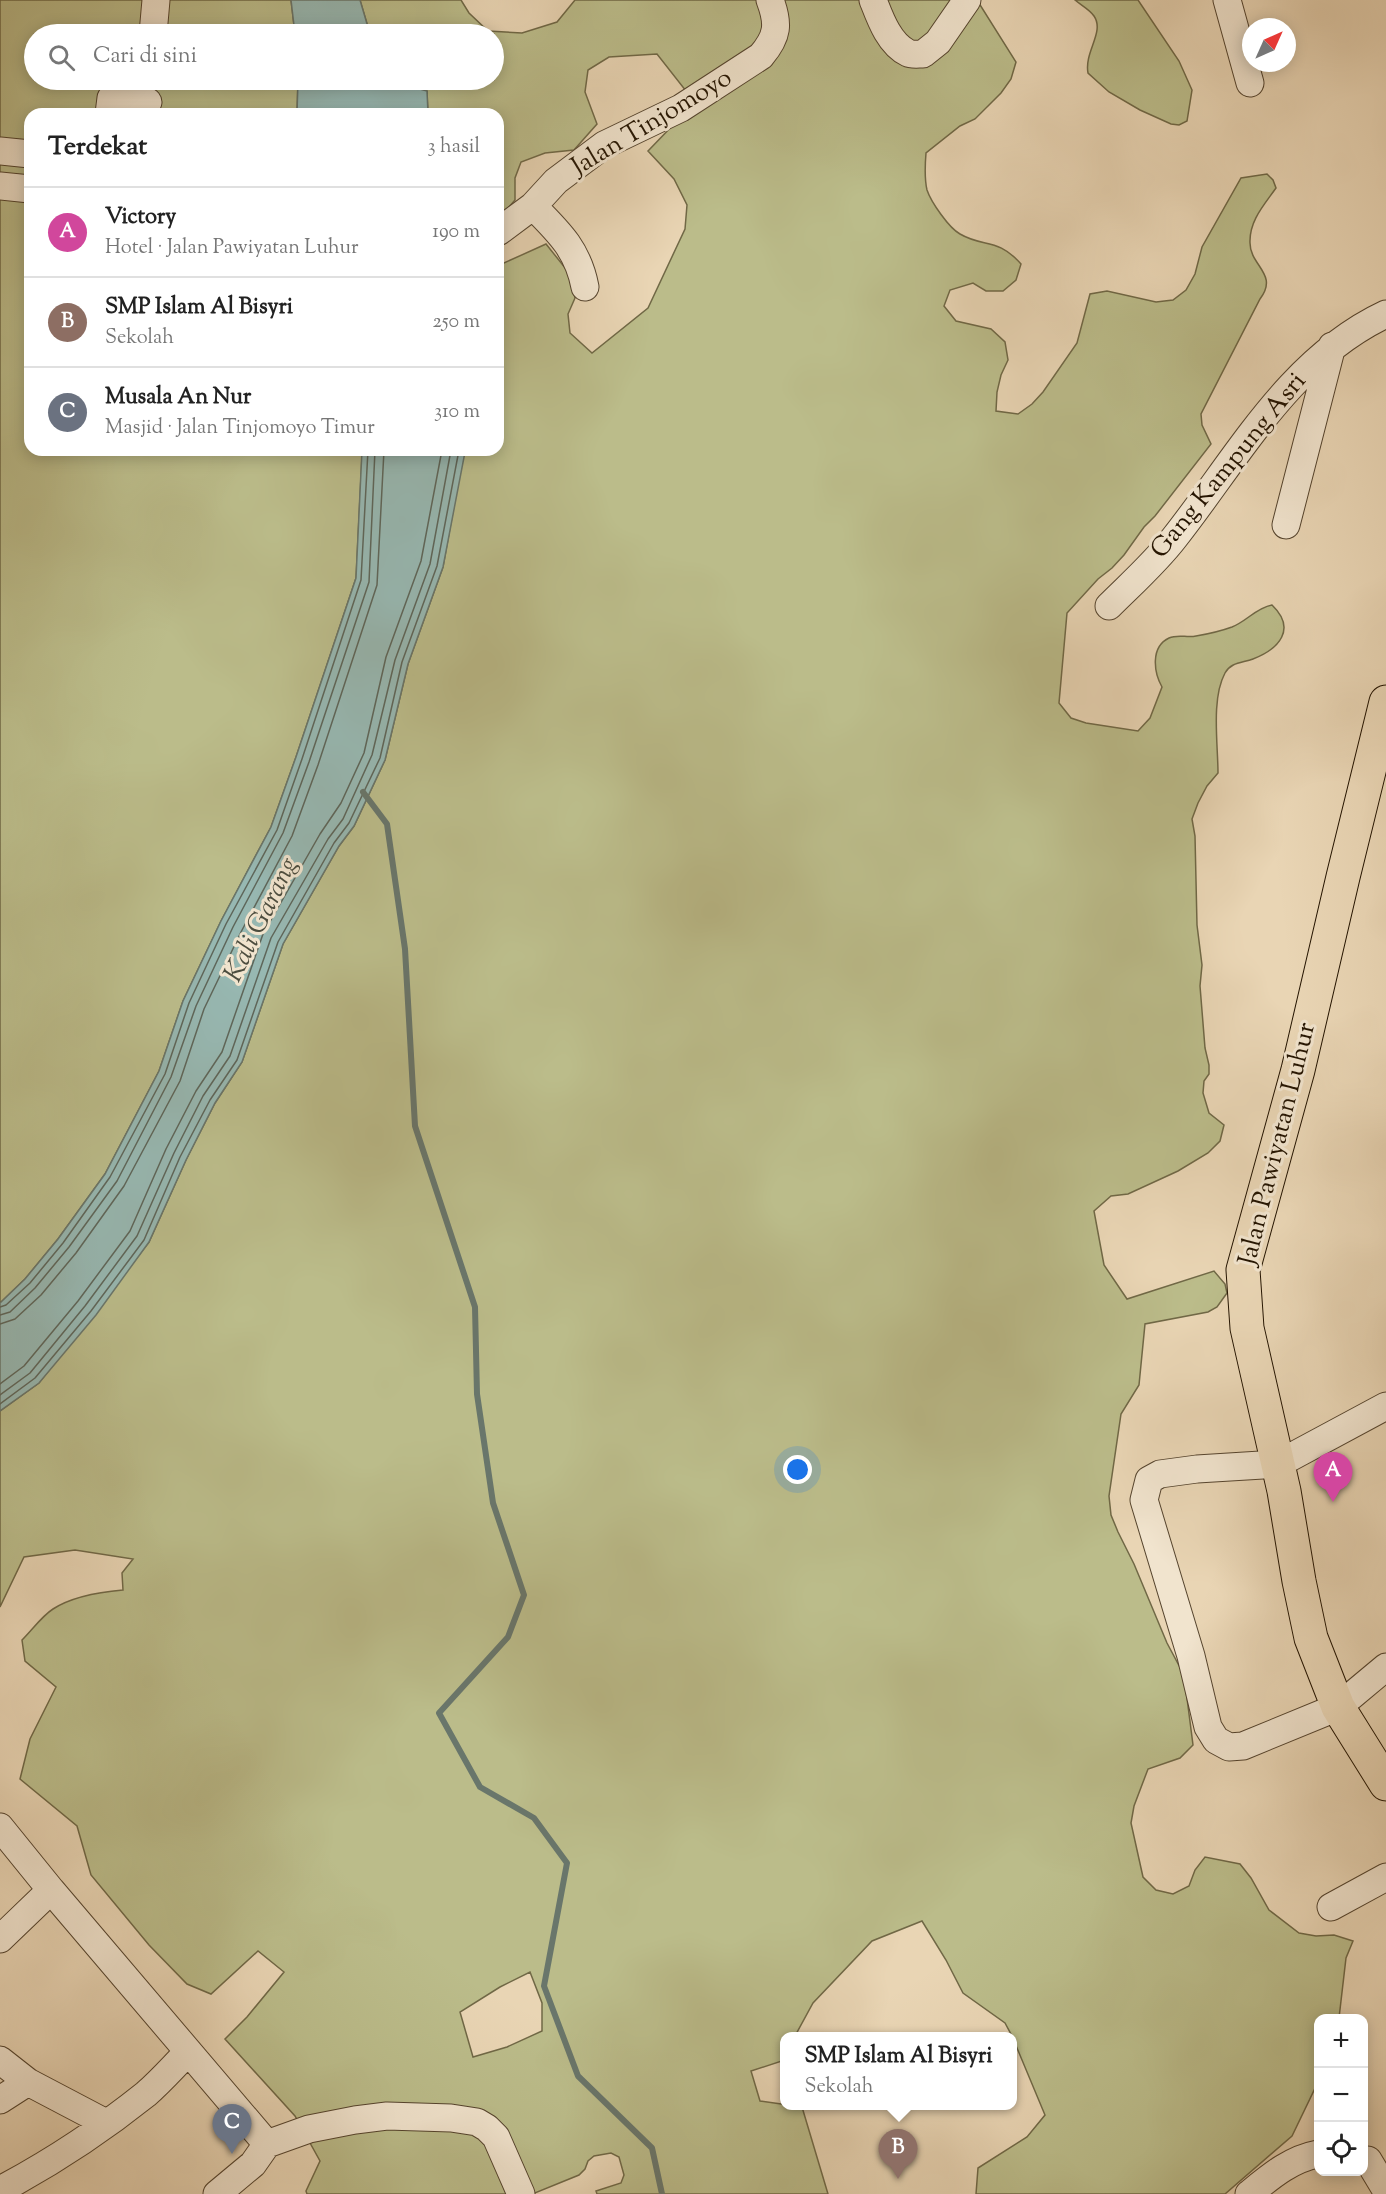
<!DOCTYPE html>
<html lang="id">
<head>
<meta charset="utf-8">
<style>
  :root { --surface:#fff; --page:#f6f6f6; --text:#222; --muted:#767676; --line:#e0e0e0; --accent:#1a73e8 }
  body { margin:0; font-family:"Sorts Mill Goudy",serif; background:var(--page); color:var(--text) }
  .controls { position:absolute; right:18px; bottom:18px; display:grid; overflow:hidden; border-radius:12px; box-shadow:0 3px 15px #0003 }
  .controls button { width:54px; height:54px; display:grid; place-items:center; padding:0; border:0; border-bottom:2px solid var(--line); background:var(--surface); color:var(--text); font:30px sans-serif }
  .compass { position:absolute; left:1242px; top:18px; width:54px; height:54px; border-radius:50%; background:var(--surface); box-shadow:0 3px 15px #0003; rotate:45deg }
  .you { position:absolute; left:798px; top:1470px; width:21px; height:21px; margin:-15px; border:4px solid #fff; border-radius:50%; background:#1a73e8; box-shadow:0 0 0 9px #1a73e833 }
  .badge { display:grid; place-items:center; width:39px; height:39px; border-radius:50%; background:var(--accent); color:#fff; font-size:20px; font-weight:700 }
  .pin { position:absolute; translate:-50% -50px; filter:drop-shadow(0 2px 3px #0008) }
  .pin::after { content:''; position:absolute; top:32px; width:21px; height:18px; background:inherit; clip-path:polygon(0 0,100% 0,50% 100%) }
  .popup { position:absolute; left:780px; top:2032px; width:237px; height:78px; box-sizing:border-box; display:grid; place-content:center; border-radius:12px; background:var(--surface); filter:drop-shadow(0 2px 4px #0005); font-size:20px; white-space:nowrap; color:var(--muted) }
  .popup b { font-size:22px; color:var(--text) }
  .popup::after { content:''; position:absolute; left:50%; top:100%; margin-left:-12px; border:12px solid transparent; border-top-color:var(--surface) }
  .list { margin:0; padding:0; list-style:none }
  h2 { display:flex; justify-content:space-between; align-items:center; height:78px; margin:0; padding:0 24px; font-size:26px }
  h2 small { font-size:20px; font-weight:400; color:var(--muted) }
  .list li { display:grid; grid-template-columns:39px 1fr auto; gap:18px; align-items:center; box-sizing:border-box; height:90px; padding:0 24px; border-top:2px solid var(--line) }
  .list b { display:block; font-size:22px; white-space:nowrap }
  .list p { margin:0; font-size:20px; white-space:nowrap; color:var(--muted) }
  .list em { font-size:20px; font-style:normal; color:var(--muted) }
  .icon { flex:none; width:33px; height:33px; fill:none; stroke:currentColor; stroke-width:2; stroke-linecap:round; stroke-linejoin:round }
  .map { position:relative; flex:none; width:1386px; height:2194px; overflow:hidden }
  .search { position:absolute; background:var(--surface); box-shadow:0 3px 15px #0003; left:24px; top:24px; width:480px; height:66px; display:flex; align-items:center; gap:15px; box-sizing:border-box; padding:0 21px; border-radius:33px; color:var(--muted); font-size:22px }
  .panel { position:absolute; background:var(--surface); box-shadow:0 3px 15px #0003; left:24px; top:108px; width:480px; height:348px; border-radius:18px }
  .map>svg:first-child { display:block }
</style>
</head>
<body>
<div class="map">
<svg width="1386" height="2194" viewBox="0 0 1386 2194">
  <rect width="100%" height="100%" fill="#e9d5b4"/>
  <filter id="stains"><feTurbulence type="fractalNoise" baseFrequency=".00333" numOctaves="4"/><feColorMatrix values="0 0 0 0 .2 0 0 0 0 .09 0 0 0 0 .02 0 0 0 .5 -.17"/></filter>
  <radialGradient id="worn" r=".72"><stop offset=".6" stop-color="#630" stop-opacity="0"/><stop offset="1" stop-color="#630" stop-opacity=".3"/></radialGradient>
  <path fill="#bbbc8a" stroke="#706846" stroke-width="1.5" fill-rule="evenodd" d="M0 0H291L295 34H34V80H298L297 114H30V450H362V456L356 578 296 757 271 827 221 921 183 1001 159 1071 105 1174 58 1239 25 1279 0 1303Z
    M360 0H461L469 13 488 31 522 33 557 22 575 0H977L1016 62 1011 79 1001 93 975 119 960 126 926 153C925 165 924 177 927 190 931 202 949 228 960 234 984 248 997 237 1021 264L1016 280 1003 291H986L973 283 950 290 944 306 956 321 991 329 1005 342 1008 360 1001 375 997 392 996 411 1018 414 1032 404 1043 392 1077 343 1090 294 1107 291 1156 302 1173 300 1186 290 1195 274 1202 247 1241 178 1267 174 1273 180 1276 188C1264 205 1249 221 1250 243 1250 266 1279 274 1260 299L1201 414 1202 425 1211 444 1155 516 1144 527 1124 555 1112 568 1098 579 1067 613 1059 703 1071 718 1086 723 1138 731 1150 718 1162 687C1154 673 1150 647 1169 638 1178 634 1187 638 1196 636 1208 634 1221 631 1232 627 1247 621 1256 608 1272 605 1297 629 1279 649 1253 659 1242 663 1231 662 1225 673 1211 699 1218 744 1218 773L1207 786 1198 803 1192 819 1195 836 1197 925 1202 965 1200 986 1205 1048 1209 1065V1074L1204 1081 1203 1093 1209 1113 1224 1125 1220 1141 1208 1153 1178 1171 1128 1194 1111 1196 1094 1211 1104 1265 1127 1299 1214 1271 1225 1284 1227 1293 1217 1307 1208 1312 1145 1324 1139 1385 1121 1414 1109 1496 1111 1515 1118 1532 1134 1564 1167 1643 1184 1675 1193 1745 1180 1758 1148 1769 1134 1806 1131 1823 1143 1877 1156 1890 1173 1894 1189 1886 1195 1870 1205 1857 1240 1864 1251 1878 1269 1910 1299 1933 1316 1936 1334 1935 1353 1941 1346 1958 1339 2018H1318V2082L1292 2136 1225 2194H976L978 2168 1027 2137 1045 2115 1012 2036 1005 2023 963 1993 946 1960 922 1921 872 1941 813 2003 795 2036H784V2056L782 2061 751 2071 760 2101 802 2107 828 2194H597L596 2191 621 2183 624 2175 619 2157 611 2153 594 2156 588 2161 585 2169 579 2175 535 2193 528 2188 522 2194H307L306 2191 320 2161 295 2116 225 2039 247 2017 284 1972 258 1951 211 1994 187 1984 149 1945 91 1875 77 1826 20 1779 30 1739 56 1687 25 1661 22 1640C32 1630 42 1616 53 1609 73 1596 100 1592 123 1590L122 1573 133 1559 75 1550 24 1557 0 1607V1411L39 1383 149 1242 186 1160 215 1103 242 1062 283 944 339 846 354 826 385 760 408 664 443 567 464 450H498V262L504 263 546 244 570 274 575 298 568 314 570 333 592 353 648 308 685 229 687 205 674 179 648 151 674 124 690 96 657 54 609 57 588 70 585 92 597 124 574 150 545 153 521 162 515 178V200L498 220V114H428L427 91 388 80H494V34H370ZM530 1972 542 2003V2031L507 2047 473 2057 460 2012 500 1987Z
    M1075 0H1138L1179 61 1192 90 1187 121 1179 125 1171 124 1140 110 1109 92 1088 73C1084 52 1105 32 1094 16 1089 9 1082 6 1075 0Z"/>
  <path fill="#97b8b2" stroke="#69766b" stroke-width="1.5" d="M291 0H360L370 34H295Z
    M298 80H388L427 91 428 114H297Z
    M362 450H464L465 452 443 567 408 664 385 760 354 826 339 846 283 944 242 1062 215 1103 186 1160 149 1242 96 1315 39 1383 0 1411V1303L25 1279 58 1239 105 1174 159 1071 183 1001 221 921 271 827 296 757 356 578Z"/>
  <g fill="none" stroke-linecap="round" stroke-linejoin="round">
    <path stroke="#5e665a" stroke-width="1.5" d="M0 1307 6 1305 30 1283 63 1243 110 1177 165 1074 189 1003 226 924 277 830 302 759 361 580 368 450
      M0 1315 10 1312 35 1288 69 1247 117 1181 171 1077 196 1006 233 927 283 833 309 762 369 582 375 450
      M0 1324 15 1319 41 1295 76 1253 124 1186 180 1081 204 1009 241 932 292 836 318 765 377 585 384 450
      M0 1384 24 1366 78 1301 130 1231 166 1149 196 1091 222 1052 263 934 320 834 341 803 364 753 386 657 421 561 442 450
      M0 1395 30 1373 85 1306 137 1236 174 1153 203 1096 230 1056 271 938 328 839 343 819 372 755 395 660 430 564 451 450
      M0 1404 35 1378 91 1311 144 1240 180 1157 210 1100 237 1060 278 942 334 843 349 823 380 758 402 662 437 566 459 450"/>
    <path stroke="#69766b" stroke-width="6" d="M363 792 387 824 405 949 415 1126 475 1307 477 1394 493 1503 524 1595 508 1637 439 1713 480 1787 534 1818 567 1863 544 1986 578 2076 652 2148 662 2194"/>
    <g stroke="#55442e" stroke-width="29">
      <path id="minor" d="M873 0C880 18 889 44 908 53 912 55 918 54 923 54L938 42 967 0
        M1227 0 1250 83
        M153 34 156 0
        M109 114 111 98 148 102
        M0 151 30 154
        M0 186 30 189
        M533 206C559 232 578 250 585 287
        M498 232 533 206 556 181 604 145 681 108 761 56C778 36 779 24 770 0
        M1286 525 1332 346
        M1109 606C1131 584 1156 562 1175 537 1238 457 1290 359 1386 314
        M1386 1406 1278 1464 1197 1469 1160 1474 1149 1480 1144 1500 1191 1656 1208 1727 1216 1740 1229 1747 1243 1746 1338 1707 1386 1667
        M0 1827 51 1890 267 2144
        M1331 1907 1386 1877
        M0 1939 51 1890
        M0 2060 28 2082 106 2123
        M0 2100 28 2082
        M1368 2160 1386 2190
        M0 2190C51 2163 101 2130 146 2094 161 2081 174 2066 188 2052
        M217 2194 253 2164 267 2144 309 2129 355 2120 387 2116 451 2118 477 2122 487 2128 496 2137 521 2194
        M1249 2194C1271 2176 1291 2159 1318 2154"/>
    </g>
    <g stroke="#241401" stroke-width="35">
      <path id="major" d="M1386 702 1343 877 1298 1070 1243 1270 1247 1328 1284 1491 1299 1581 1311 1638 1338 1707 1386 1784"/>
    </g>
    <use href="#minor" stroke="#f1e4ce" stroke-width="27"/>
    <use href="#major" stroke="#e9d5b4" stroke-width="33"/>
  </g>
  <g text-anchor="middle" dominant-baseline="central" stroke-width="6" stroke-linejoin="round" paint-order="stroke">
    <g font-size="26" fill="#241401" stroke="#f1e4ce">
      <text transform="translate(652 123) rotate(-31)">Jalan Tinjomoyo</text>
      <text transform="translate(1229 466) rotate(-51)">Gang Kampung Asri</text>
      <text transform="translate(1278 1144) rotate(-76)">Jalan Pawiyatan Luhur</text>
    </g>
    <g font-size="27" font-style="italic" fill="#4c4d3f" stroke="#f1e4ce">
      <text transform="translate(262 920) rotate(-64)">Kali Garang</text>
    </g>
  </g>
  <rect width="100%" height="100%" filter="url(#stains)"/>
  <rect width="100%" height="100%" fill="url(#worn)"/>
</svg>
<div class="controls">
<button>+</button>
<button>−</button>
<button><svg class="icon" aria-label="locate" viewBox="0 0 24 24"><circle cx="12" cy="12" r="6"/><path d="M12 2v4M12 18v4M2 12h4M18 12h4"/></svg></button>
</div>
<svg class="compass" viewBox="-18 -18 36 36"><path d="M0-13l5 13h-10z" fill="#e53935"/><path d="M0 13l5-13h-10z" fill="#767676"/></svg>
<div class="you"></div>
<div class="pin badge" style="left:1333px;top:1502px;background:#d1479c">A</div>
<div class="pin badge" style="left:898px;top:2179px;background:#8d6e63">B</div>
<div class="popup"><b>SMP Islam Al Bisyri</b>Sekolah</div>
<div class="pin badge" style="left:232px;top:2154px;background:#6b7280">C</div>
<div class="search"><svg class="icon" aria-label="search" viewBox="0 0 24 24"><circle cx="10" cy="10" r="6"/><path d="M15 15l6 6"/></svg>Cari di sini</div>
<section class="panel">
<h2>Terdekat<small>3 hasil</small></h2>
<ul class="list">
<li><span class="badge" style="background:#d1479c">A</span><div><b>Victory</b><p>Hotel · Jalan Pawiyatan Luhur</p></div><em>190 m</em></li>
<li><span class="badge" style="background:#8d6e63">B</span><div><b>SMP Islam Al Bisyri</b><p>Sekolah</p></div><em>250 m</em></li>
<li><span class="badge" style="background:#6b7280">C</span><div><b>Musala An Nur</b><p>Masjid · Jalan Tinjomoyo Timur</p></div><em>310 m</em></li>
</ul>
</section>
</div>
</body>
</html>
